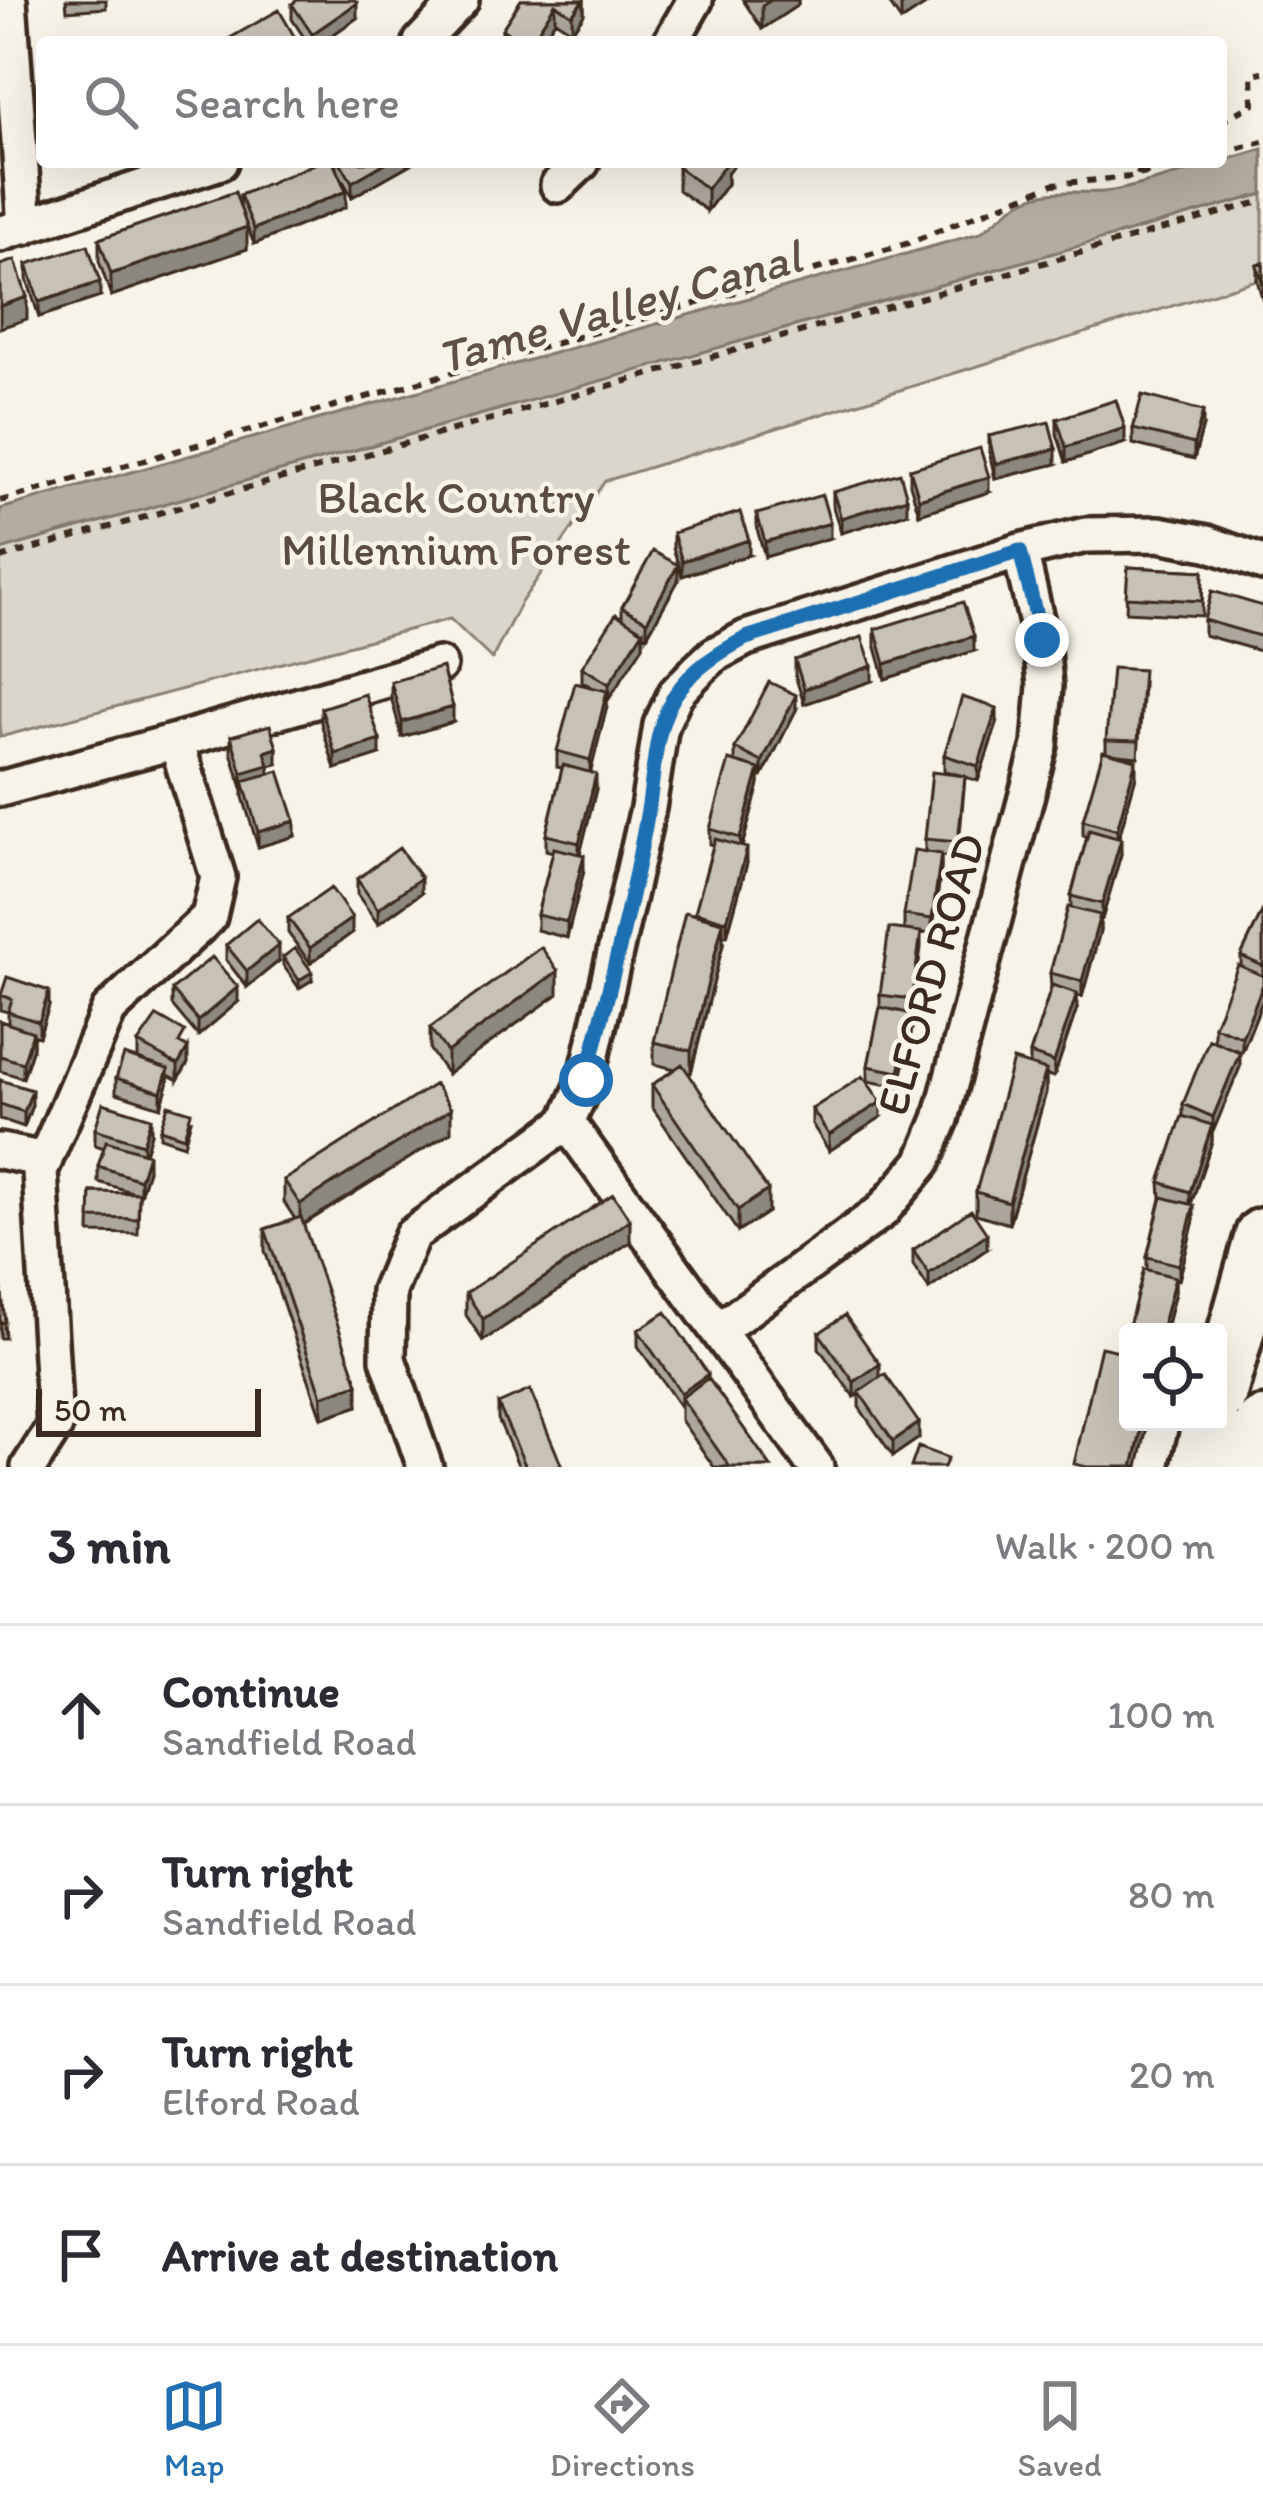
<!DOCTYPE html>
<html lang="en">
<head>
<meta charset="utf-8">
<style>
  :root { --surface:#fff; --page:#f7f7f7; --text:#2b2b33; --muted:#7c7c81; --line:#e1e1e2; --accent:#1f6fb2 }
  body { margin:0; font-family:Itim,sans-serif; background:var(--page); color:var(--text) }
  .controls { position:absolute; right:36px; bottom:36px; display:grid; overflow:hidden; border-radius:12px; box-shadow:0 12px 48px #0002 }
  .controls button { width:108px; height:108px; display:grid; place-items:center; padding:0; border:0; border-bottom:3px solid var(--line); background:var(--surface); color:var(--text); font:60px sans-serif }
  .scale { position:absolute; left:36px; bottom:30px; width:225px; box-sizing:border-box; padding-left:12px; border:6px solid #3b2a1e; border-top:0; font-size:33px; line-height:42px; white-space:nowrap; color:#3b2a1e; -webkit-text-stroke:9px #f7f3e8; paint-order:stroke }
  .stop { position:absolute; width:36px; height:36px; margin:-27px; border:9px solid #1f6fb2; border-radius:50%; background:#fff }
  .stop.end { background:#1f6fb2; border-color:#fff; box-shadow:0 3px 12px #0008 }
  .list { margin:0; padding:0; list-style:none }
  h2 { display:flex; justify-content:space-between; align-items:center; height:156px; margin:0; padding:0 48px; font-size:51px }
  h2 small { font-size:39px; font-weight:400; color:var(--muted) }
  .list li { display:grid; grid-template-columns:78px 1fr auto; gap:36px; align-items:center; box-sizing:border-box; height:180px; padding:0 48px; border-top:3px solid var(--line) }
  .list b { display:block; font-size:45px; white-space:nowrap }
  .list p { margin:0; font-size:39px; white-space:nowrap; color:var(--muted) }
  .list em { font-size:39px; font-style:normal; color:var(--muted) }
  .icon { flex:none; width:66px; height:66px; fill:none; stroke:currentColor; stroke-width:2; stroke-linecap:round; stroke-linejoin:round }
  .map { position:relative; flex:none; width:1263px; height:1467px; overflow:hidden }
  .search { position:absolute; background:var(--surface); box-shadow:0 12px 48px #0002; left:36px; right:36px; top:36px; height:132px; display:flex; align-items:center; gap:30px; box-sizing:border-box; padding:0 42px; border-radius:12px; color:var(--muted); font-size:45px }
  .sheet { height:876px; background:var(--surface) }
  nav { display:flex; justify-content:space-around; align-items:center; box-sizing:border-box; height:168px; border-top:3px solid var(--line); background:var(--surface); font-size:33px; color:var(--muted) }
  nav a { display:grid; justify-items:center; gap:6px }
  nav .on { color:var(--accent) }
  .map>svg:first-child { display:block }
</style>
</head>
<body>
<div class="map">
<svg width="1263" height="1467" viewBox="0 0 1263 1467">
  <rect width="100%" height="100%" fill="#f7f3e8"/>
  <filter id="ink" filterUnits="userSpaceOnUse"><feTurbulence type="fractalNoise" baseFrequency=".00833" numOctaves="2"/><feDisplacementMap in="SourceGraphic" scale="24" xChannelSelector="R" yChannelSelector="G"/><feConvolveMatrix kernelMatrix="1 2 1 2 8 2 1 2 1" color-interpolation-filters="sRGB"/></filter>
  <g filter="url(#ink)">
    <path fill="#dbd6cb" stroke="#8b8074" stroke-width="3" d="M1263 194V278L605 481 520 604 492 659 450 619 0 737V550Z"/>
    <path fill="#b4aca0" stroke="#84786c" stroke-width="3" d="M1263 149V194L0 550V509L980 233C995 223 1009 207 1025 200 1058 185 1087 197 1118 190 1167 179 1215 163 1263 149Z"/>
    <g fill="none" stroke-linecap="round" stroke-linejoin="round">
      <g stroke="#3b2a1e" stroke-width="42">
        <path id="minor" d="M9 0 25 227
          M421 42 461 0
          M671 42 695 0
          M558 185 582 162
          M0 234 220 162
          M0 789 176 741
          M567 1122 816 1467
          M0 1151 45 1160
          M720 1329 882 1211 923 1162 941 1119 1040 745 1045 686 1041 640 1020 551
          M29 1467 55 1426 40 1171 109 1010 209 917 218 877 176 741 439 665
          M425 1467 388 1359 389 1291 412 1235 567 1122 586 1080 648 808 661 725 676 693 699 669 714 655 746 638 1020 551 1086 535 1159 534 1207 543 1263 563"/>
      </g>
      <g stroke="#3b2a1e" stroke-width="63">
        <path id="primary" d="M1218 1396 1263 1236
          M1200 1467 1211 1422
          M1252 1467 1263 1425"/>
      </g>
      <path stroke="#3b2a1e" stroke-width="6" stroke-dasharray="9 9" stroke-linecap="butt" d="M1221 122 1253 104 1252 74 1263 72
        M1221 153 1263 142
        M1138 175 1142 162
        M0 501 906 244 1053 184 1131 177 1188 162
        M0 558 1263 201"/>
      <use href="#minor" stroke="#f7f3e8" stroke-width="33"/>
      <use href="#primary" stroke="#f7f3e8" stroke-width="54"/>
    </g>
    <path fill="#aca69d" stroke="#3b2a1e" stroke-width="3" d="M66 0H106V8L67 11Z
      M521 0H584V14L572 31 555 20 541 42H502V29Z
      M743 0H798V5L762 29Z
      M887 0H933L901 21Z
      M292 4 357 18 322 42H307L292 19Z
      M336 162H414L352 197 338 172 346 207 254 244 245 221 247 249 111 296 99 261V239L240 208V195L336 168Z
      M678 167 727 174V184L707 211 678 190Z
      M1263 263V301L1257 280V265Z
      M27 264 100 297 39 317 27 279Z
      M1057 419 1125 443 1066 462 1057 434Z
      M1203 426 1194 459 1133 444V429Z
      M989 436 1056 464 995 479 989 451Z
      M910 469 989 492 919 514 910 484Z
      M833 492 907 513 841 533 833 507Z
      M757 514 830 538 765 557 757 529Z
      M673 533 749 555 682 576 673 548Z
      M1128 567 1203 571 1202 616 1126 612Z
      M678 581 647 636 643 634V646L607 698V706L590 772 596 789 580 854 584 870 567 938 537 930V915L553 852 546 850V835L562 768 557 767V751L590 686 582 682V667L622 617V607Z
      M1263 606V652L1204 635V620Z
      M875 629 974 651 885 679 875 644Z
      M795 660 872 681 804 704 795 675Z
      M391 682 453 722 402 737 391 697Z
      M1143 685 1138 757 1119 755 1136 776 1118 838 1121 854 1102 919 1100 918V931L1082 997 1077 995V1008L1054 1077 1046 1075V1092L1009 1224 976 1214V1192L1030 1065V1054L1051 988 1050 973 1071 908V896L1087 837 1083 835V820L1106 752V740Z
      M321 708 380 755 335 769 321 723Z
      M796 710 762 777 759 776V784L742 847 747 863 727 936 723 935V944L691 1073H688L768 1212 738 1232 652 1107V1085L675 1069 654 1064V1042L695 915 713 845 710 844V829L735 762V748Z
      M997 723 978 781 965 777 958 857 941 856V869L932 934 921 933 912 1029 899 1087 868 1081V1066L880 1007V995L904 930V915L925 851V839L960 775 944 771V755Z
      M231 736 277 764 269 766V774L295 836 258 847 243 797V788H242L231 752Z
      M357 879 421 893 378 924 357 894Z
      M1263 910V999L1242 1052 1236 1050 1240 1067 1212 1131V1141L1191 1204 1194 1220 1179 1280 1175 1279V1292L1165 1332H1129V1326L1147 1269V1257L1161 1198 1160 1182 1183 1116V1104L1214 1041V1026L1241 967V956Z
      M288 918 352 933 310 963 288 933Z
      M226 945 279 961 247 987 226 960Z
      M283 957 312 980 299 988 283 965Z
      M172 990 238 1002 198 1036 172 1005Z
      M558 994 447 1074 430 1050V1028Z
      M1 995 49 1006 39 1037 33 1035V1047L23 1078 0 1071V1021L8 1024V1012L1 1010Z
      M138 1043 185 1046 188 1063 178 1080 168 1075V1084L161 1107 116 1093V1078L143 1061 138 1058Z
      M0 1080 32 1105 24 1127 0 1119Z
      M812 1109 881 1117 829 1151 812 1124Z
      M191 1120 184 1145 160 1137V1129Z
      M95 1129 151 1133 145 1153 148 1170 140 1195 139 1194 138 1234 90 1233 91 1192 135 1193 98 1182V1166L104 1148 95 1145Z
      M451 1132 303 1225 358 1406 322 1418 265 1251V1229L295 1219 284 1202V1180Z
      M630 1242 483 1341 466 1315V1293Z
      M987 1249 929 1289 913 1265V1250Z
      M1 1276 5 1338H0Z
      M638 1330 708 1378 771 1467H714L681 1420V1408L638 1346Z
      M819 1333 880 1378 919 1438 893 1456 859 1407V1394L854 1397 819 1348Z
      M498 1404 561 1467H519L498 1419Z"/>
    <path fill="#8c877f" stroke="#3b2a1e" stroke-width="3" d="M584 0V14L572 31V15Z
      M771 0H798V5L762 29V6Z
      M910 0H933L901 21V6Z
      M357 3V18L322 42H312V34Z
      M555 4V20L541 42H531Z
      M387 162H414L352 197V182Z
      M722 162H736L727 174V184L707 211V189Z
      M346 191V207L254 244V229Z
      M247 227V249L111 296V274Z
      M100 282V297L39 317V302Z
      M27 297V319L0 328V306Z
      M1203 411V426L1194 459V444Z
      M1125 428V443L1066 462V447Z
      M1056 449V464L995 479V464Z
      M989 477V492L919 514V499Z
      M907 498V513L841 533V518Z
      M830 523V538L765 557V542Z
      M749 540V555L682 576V561Z
      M678 565V581L647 636V621Z
      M643 631V646L609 699V684Z
      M974 636V651L885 679V664Z
      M872 666V681L804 704V689Z
      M607 691V706L590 775V760Z
      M796 695V710L762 777V762Z
      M453 707V722L402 737V722Z
      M997 708V723L978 781V766Z
      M380 740V755L335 769V754Z
      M277 748V764L269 766V780L243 781 242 788V773L265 752Z
      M1136 760V776L1117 845V830Z
      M759 769V784L740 853V838Z
      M596 774V789L579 858V843Z
      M295 821V836L258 847V832Z
      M1121 839V854L1102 919V904Z
      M747 848V863L727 936V921Z
      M941 854V869L932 934V919Z
      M584 855V870L567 938V922Z
      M421 878V893L378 924V909Z
      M1100 915V931L1082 997V981Z
      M352 918V933L310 963V948Z
      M723 922V944L691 1073V1051Z
      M921 932V948L912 1014V999Z
      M279 945V961L247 987V971Z
      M558 971V994L447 1074V1052Z
      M312 972V980L299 988V980Z
      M1263 984V999L1242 1052V1037Z
      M238 987V1002L198 1036V1021Z
      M49 991V1006L39 1037V1022Z
      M1077 993V1008L1054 1077V1062Z
      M912 1014V1029L899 1087V1072Z
      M33 1032V1047L23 1078V1063Z
      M188 1048V1063L178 1080V1065Z
      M1240 1052V1067L1213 1132V1117Z
      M168 1069V1084L161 1107V1092Z
      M1046 1070V1092L1009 1224V1202Z
      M32 1090V1105L24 1127V1112Z
      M881 1102V1117L829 1151V1135Z
      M451 1109V1132L300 1226V1204Z
      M151 1118V1133L143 1160V1144Z
      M1212 1125V1141L1190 1207V1192Z
      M148 1154V1170L140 1195V1180Z
      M768 1190V1212L738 1232V1210Z
      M1194 1205V1220L1179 1280V1265Z
      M630 1220V1242L483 1341V1319Z
      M987 1234V1249L929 1289V1274Z
      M1175 1277V1292L1165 1332H1161Z
      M880 1364V1379L854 1397V1382Z
      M708 1374V1389L681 1398V1408V1393Z
      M358 1384V1406L322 1418V1396Z
      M1143 1422H1148L1138 1467H1133Z
      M919 1423V1438L893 1456V1441Z"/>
    <path fill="#c8c1b6" stroke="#3b2a1e" stroke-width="3" d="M297 0H355L357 3 312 34 292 4Z
      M521 0H583L572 15 555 4 531 42H521L502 29Z
      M279 10 297 41 232 42 230 38Z
      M319 162H333L346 191 254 229 240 195Z
      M340 162H387L352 182Z
      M682 162H727L707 189 678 167Z
      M235 192 247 227 111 274 99 239Z
      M88 245 100 282 39 302 27 264Z
      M15 260 27 297 0 306V265Z
      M1263 263V285L1257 265Z
      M1142 395 1203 411 1194 444 1133 429Z
      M1116 400 1125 428 1066 447 1057 419Z
      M1049 422 1056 449 995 464 989 436Z
      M980 448 989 477 919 499 910 469Z
      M900 473 907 498 841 518 833 492Z
      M822 495 830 523 765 542 757 514Z
      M740 512 749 540 682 561 673 533Z
      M653 551 678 565 647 621 622 607Z
      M1128 567 1203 571 1202 601 1126 597Z
      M1212 591 1263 606V637L1204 620Z
      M963 602 974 636 885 664 875 629Z
      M616 614 643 631 609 684 582 667Z
      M862 637 872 666 804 689 795 660Z
      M442 667 453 707 402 722 391 682Z
      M1112 668 1143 670 1138 741 1106 740Z
      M769 682 796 695 762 762 735 748Z
      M575 683 607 691 590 760 557 751Z
      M365 694 380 740 335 754 321 708Z
      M962 697 997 708 978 766 944 755Z
      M270 725 277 748 265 752 269 765 242 773 231 736Z
      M1103 751 1136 760 1117 830 1083 820Z
      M729 760 759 769 740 838 710 829Z
      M563 765 596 774 579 843 546 835Z
      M279 771 295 821 258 832 243 781Z
      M932 772 965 776 958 842 925 839Z
      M1089 830 1121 839 1102 904 1071 896Z
      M715 839 747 848 727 921 695 912Z
      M399 848 421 878 378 909 357 879Z
      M554 848 584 855 567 922 537 915Z
      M914 850 941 854 932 919 904 915Z
      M331 888 352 918 310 948 288 918Z
      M1068 907 1100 915 1082 981 1050 973Z
      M1263 910V966L1241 956Z
      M685 912 723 922 691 1051 654 1042Z
      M257 919 279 945 247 971 226 945Z
      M889 928 921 932 912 999 880 995Z
      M541 947 558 971 447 1052 430 1028Z
      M295 948 312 972 299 980 283 957Z
      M212 957 238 987 198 1021 172 990Z
      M1238 965 1263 976V984L1242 1037 1214 1026Z
      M7 977 49 991 39 1022 8 1012 12 999 1 995Z
      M1052 985 1077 993 1054 1062 1030 1054Z
      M880 1007 912 1014 899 1072 868 1066Z
      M157 1016 185 1032 179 1043 188 1048 178 1065 138 1043Z
      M0 1021 33 1032 23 1063 0 1056Z
      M1209 1039 1240 1052 1213 1117 1183 1104Z
      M124 1055 168 1069 161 1092 116 1078Z
      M1013 1060 1046 1070 1009 1202 976 1192Z
      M682 1064 768 1190 738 1210 652 1085Z
      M863 1076 881 1102 829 1135 812 1109Z
      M0 1080 32 1090 24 1112 0 1104Z
      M435 1084 451 1109 300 1204 284 1180Z
      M103 1103 151 1118 143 1144 95 1129Z
      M168 1105 191 1112 184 1137 160 1129Z
      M1182 1116 1212 1125 1190 1192 1160 1182Z
      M106 1141 148 1154 140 1180 98 1166Z
      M91 1192 139 1193 138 1219 90 1218Z
      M613 1194 630 1220 483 1319 466 1293Z
      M1162 1197 1194 1205 1179 1265 1147 1257Z
      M971 1210 987 1234 929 1274 913 1250Z
      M301 1217 358 1384 322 1396 265 1229Z
      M1144 1269 1175 1277 1161 1332H1151L1129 1326Z
      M0 1276 5 1322 0 1323Z
      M666 1312 708 1374 681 1393 638 1330Z
      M845 1315 880 1364 854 1382 819 1333Z
      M1101 1347 1128 1353V1422H1143L1133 1467H1087L1074 1464Z
      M885 1374 919 1423 893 1441 859 1392Z
      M708 1378 771 1467H730L681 1398Z
      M530 1390 561 1464 555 1467H526L498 1404Z
      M918 1447 948 1458 944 1467H911Z"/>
  </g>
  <g fill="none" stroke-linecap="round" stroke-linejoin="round" filter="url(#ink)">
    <path stroke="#1f6fb2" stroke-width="15" d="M586 1080C609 991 632 901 648 810 655 771 653 730 675 695 692 669 720 652 746 638L1020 551 1042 640"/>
  </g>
  <g text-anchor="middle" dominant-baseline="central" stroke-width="9" stroke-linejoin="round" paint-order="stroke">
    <g font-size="45" fill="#5b4c41" stroke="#f7f3e8">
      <text x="456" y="497">Black Country<tspan x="456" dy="52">Millennium Forest</tspan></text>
    </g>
    <g font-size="45" fill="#3b2a1e" stroke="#f7f3e8">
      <text transform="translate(930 974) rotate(-74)">ELFORD ROAD</text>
    </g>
    <g font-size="48" font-style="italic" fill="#5f5145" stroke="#f7f3e8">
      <text transform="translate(619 306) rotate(-16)">Tame Valley Canal</text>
    </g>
  </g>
</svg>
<div class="controls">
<button><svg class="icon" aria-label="locate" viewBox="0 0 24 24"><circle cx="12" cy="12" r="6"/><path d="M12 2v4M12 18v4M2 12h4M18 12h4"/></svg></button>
</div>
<div class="scale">50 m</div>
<div class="stop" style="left:586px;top:1080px"></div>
<div class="stop end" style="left:1042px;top:640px"></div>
<div class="search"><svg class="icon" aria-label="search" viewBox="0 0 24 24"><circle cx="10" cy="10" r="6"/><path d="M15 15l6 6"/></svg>Search here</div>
</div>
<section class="sheet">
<h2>3 min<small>Walk · 200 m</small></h2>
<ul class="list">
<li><svg class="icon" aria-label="ahead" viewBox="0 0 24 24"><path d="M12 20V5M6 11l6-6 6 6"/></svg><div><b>Continue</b><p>Sandfield Road</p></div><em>100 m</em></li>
<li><svg class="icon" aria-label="right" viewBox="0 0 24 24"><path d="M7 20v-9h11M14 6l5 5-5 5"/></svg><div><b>Turn right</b><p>Sandfield Road</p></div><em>80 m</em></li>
<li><svg class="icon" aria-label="right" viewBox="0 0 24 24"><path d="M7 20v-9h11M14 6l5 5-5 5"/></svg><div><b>Turn right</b><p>Elford Road</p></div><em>20 m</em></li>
<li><svg class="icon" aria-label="arrive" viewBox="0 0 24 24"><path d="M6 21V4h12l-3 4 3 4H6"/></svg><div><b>Arrive at destination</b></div></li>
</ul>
</section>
<nav>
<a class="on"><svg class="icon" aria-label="map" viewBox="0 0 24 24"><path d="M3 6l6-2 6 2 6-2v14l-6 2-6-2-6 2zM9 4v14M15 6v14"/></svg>Map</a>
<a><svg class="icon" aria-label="directions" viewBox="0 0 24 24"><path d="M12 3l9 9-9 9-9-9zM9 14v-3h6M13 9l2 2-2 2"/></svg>Directions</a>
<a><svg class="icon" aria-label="saved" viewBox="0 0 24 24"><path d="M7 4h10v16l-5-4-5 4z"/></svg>Saved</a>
</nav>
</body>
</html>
